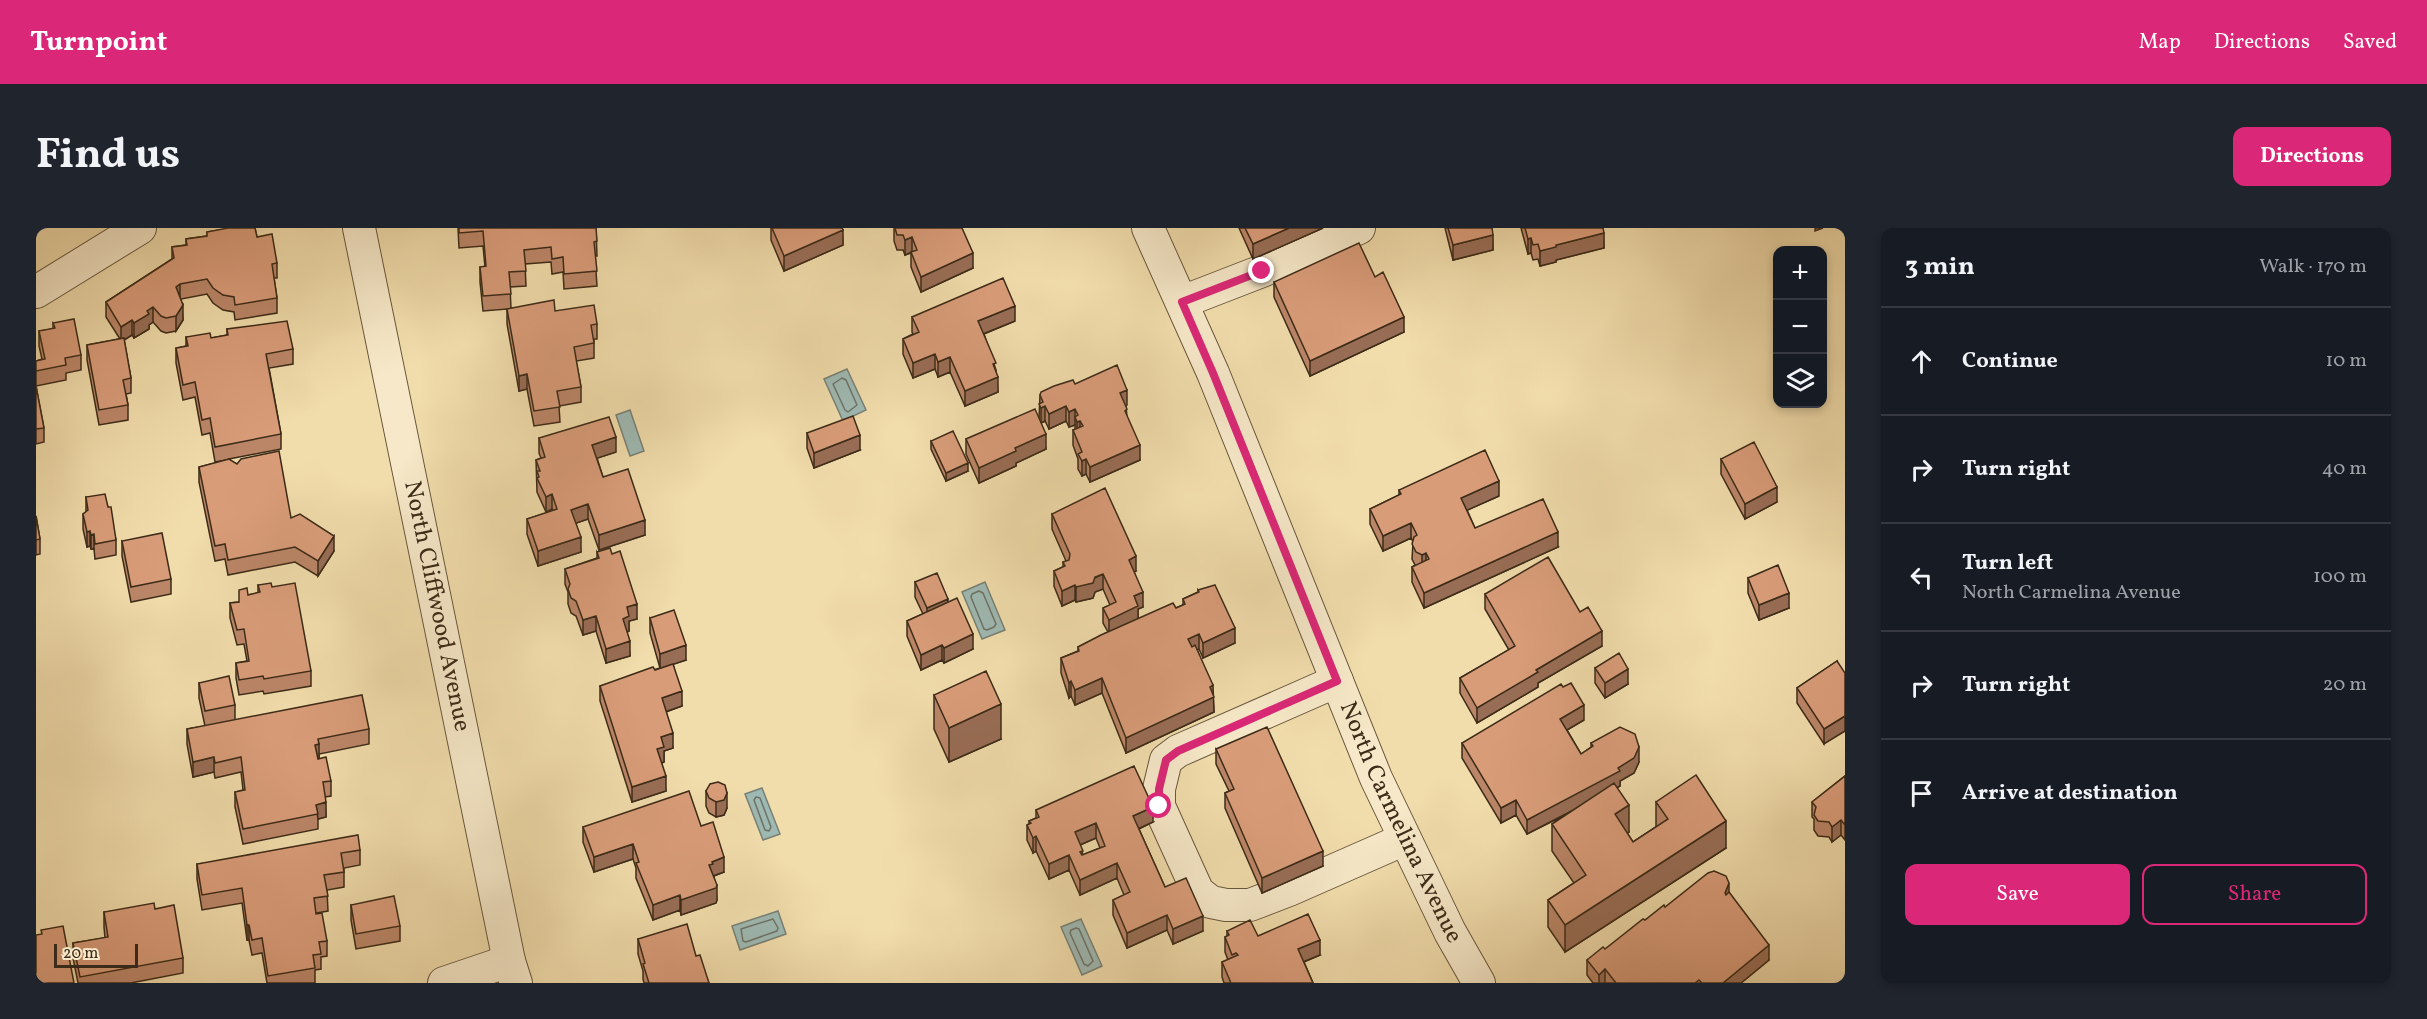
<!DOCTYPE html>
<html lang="en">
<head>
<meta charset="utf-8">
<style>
  :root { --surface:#171b24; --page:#20242c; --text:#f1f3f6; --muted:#9ea1a6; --line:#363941; --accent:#db2777 }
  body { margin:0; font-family:Vollkorn,serif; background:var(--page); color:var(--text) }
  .controls { position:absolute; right:18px; top:18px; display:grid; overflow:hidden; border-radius:12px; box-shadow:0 3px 9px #0003 }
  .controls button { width:54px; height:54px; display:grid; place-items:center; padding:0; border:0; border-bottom:2px solid var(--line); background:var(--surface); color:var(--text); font:30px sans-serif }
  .scale { position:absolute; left:18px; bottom:15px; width:84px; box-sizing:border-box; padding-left:6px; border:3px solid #3c2b18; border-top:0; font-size:16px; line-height:21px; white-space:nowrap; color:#3c2b18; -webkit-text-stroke:4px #f6e8c8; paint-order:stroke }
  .stop { position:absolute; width:18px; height:18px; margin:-14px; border:4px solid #db2777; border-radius:50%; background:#fff }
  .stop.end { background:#db2777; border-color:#fff; box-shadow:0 2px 6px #0008 }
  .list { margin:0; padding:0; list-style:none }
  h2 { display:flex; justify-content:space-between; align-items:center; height:78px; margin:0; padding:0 24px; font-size:26px }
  h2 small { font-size:20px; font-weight:400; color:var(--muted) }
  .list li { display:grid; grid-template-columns:39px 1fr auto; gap:18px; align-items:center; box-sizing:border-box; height:108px; padding:0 24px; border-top:2px solid var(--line) }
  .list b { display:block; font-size:22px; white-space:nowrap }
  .list p { margin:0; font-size:20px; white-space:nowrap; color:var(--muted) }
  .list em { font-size:20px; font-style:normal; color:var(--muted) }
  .actions { display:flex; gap:12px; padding:18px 24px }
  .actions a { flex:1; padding:14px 0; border:2px solid var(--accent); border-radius:12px; text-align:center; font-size:21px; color:var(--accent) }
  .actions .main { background:var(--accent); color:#fff }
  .icon { flex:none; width:33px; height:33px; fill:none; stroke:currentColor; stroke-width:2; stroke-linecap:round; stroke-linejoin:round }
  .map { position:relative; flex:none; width:1809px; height:755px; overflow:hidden; border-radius:12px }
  header { display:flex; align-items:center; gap:36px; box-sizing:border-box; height:84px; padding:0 30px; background:var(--accent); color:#fff }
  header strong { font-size:28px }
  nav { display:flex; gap:33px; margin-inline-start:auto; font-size:21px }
  .intro { display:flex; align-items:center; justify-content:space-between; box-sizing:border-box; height:144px; padding:0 36px }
  h1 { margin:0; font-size:42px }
  .button { padding:15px 27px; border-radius:12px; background:var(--accent); color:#fff; font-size:21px; font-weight:700 }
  main { display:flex; gap:36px; padding:0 36px }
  aside { flex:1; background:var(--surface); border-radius:12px; box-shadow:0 3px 9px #0003 }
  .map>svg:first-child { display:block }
</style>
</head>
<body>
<header>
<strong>Turnpoint</strong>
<nav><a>Map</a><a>Directions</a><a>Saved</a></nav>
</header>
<div class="intro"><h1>Find us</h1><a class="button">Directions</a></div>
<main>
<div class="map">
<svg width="1809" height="755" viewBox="0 0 1809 755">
  <rect width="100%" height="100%" fill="#f1dcab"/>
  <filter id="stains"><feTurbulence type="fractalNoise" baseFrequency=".00333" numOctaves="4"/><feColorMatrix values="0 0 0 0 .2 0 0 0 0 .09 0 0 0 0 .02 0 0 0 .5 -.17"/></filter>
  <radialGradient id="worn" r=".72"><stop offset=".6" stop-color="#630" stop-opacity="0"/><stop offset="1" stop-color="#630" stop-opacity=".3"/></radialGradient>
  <path fill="#9eb9b3" stroke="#778075" stroke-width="1.5" d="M811 141 830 182 807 193 788 151Z
    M594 182 608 223 594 228 580 187Z
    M949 354 969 402 946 411 926 364Z
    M726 560 744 606 727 612 709 566Z
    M742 683 750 706 704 722 696 698Z
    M1045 691 1066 738 1046 747 1025 699Z"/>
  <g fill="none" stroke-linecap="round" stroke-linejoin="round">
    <path stroke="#6d7266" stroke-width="1.5" d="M806 150 810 152 821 177 812 184 809 182 797 156Z
      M943 363 947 365 960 396 958 399 951 402 948 401 935 369 936 366Z
      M720 569 724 570 735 599 733 603 729 602 718 572Z
      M737 691 742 700 741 703 710 714 707 713 705 701Z
      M1040 700 1043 701 1057 733 1052 738 1048 736 1034 705 1035 702Z"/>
    <g stroke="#69573d" stroke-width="34">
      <g id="minor">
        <path id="s1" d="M323 0 473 733 480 755"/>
        <path id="s2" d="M1112 0 1177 145 1340 550 1414 704 1443 755"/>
        <path d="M0 64 104 0"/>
        <path d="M1146 74 1226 43 1323 0"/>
        <path d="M1301 453 1142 523 1130 532 1123 561V578L1162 664 1175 674 1190 677H1214L1253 662 1369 611"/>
        <path d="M408 755 473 733"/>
      </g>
    </g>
    <use href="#minor" stroke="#f6e8c8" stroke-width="32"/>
  </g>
  <path fill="#bb8668" stroke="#3c2b18" stroke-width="1.5" fill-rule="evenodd" d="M190 0H219L221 9 241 35V50H238L241 70V85L199 92 198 84 187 82 177 75 171 66 145 71 147 92 140 103 130 105 125 103 117 94 113 97V101L98 110 96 107 88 112 95 150V165L90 166 92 177V192L63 197 51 132V117L84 111 70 89V74L136 31V19L150 17V11L171 8V4L190 1Z
    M422 0H560L561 28H559L561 58 528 61 527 44 516 46 515 34 489 36 490 58 474 59 475 80 519 83 561 96V111H558V130L540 133 545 159V174L523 178 524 194 498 198 491 161 483 163 471 96V81L447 83 444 54V39H449L447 18 423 20Z
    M735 0H806L807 17 748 43 735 12Z
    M858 0H926L937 40 885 64 875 39V25L869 27 867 22H861L858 13Z
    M1203 0H1287L1217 31Z
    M1409 0H1456L1457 22 1417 32Z
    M1485 0H1567L1568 20 1520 32V34L1504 38 1502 31 1497 32 1495 25 1492 26Z
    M1339 49 1368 104 1274 148 1238 69V54Z
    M876 89 979 93 948 106 960 142 962 164 929 178 914 144 902 149 899 141 877 150 867 126V111L877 106 876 104Z
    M17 95 45 127V142L30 145V152L0 158 8 200V214L0 216V133L6 131 3 118V103L17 101Z
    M191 101 257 121V136L233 140 245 206V221L193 231 255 290 298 323 282 348 259 334 192 347 189 331 179 333 163 254V239L190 232 179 234 174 205 166 207 159 169 147 172 140 135V120L150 118V109L175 110 191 107Z
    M1039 156 1091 177H1090L1091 189 1104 232 1054 254 1050 246 1046 248 1042 241V231L1037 217V202H1039V197L1033 199 1030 193 1013 201 1009 193 1005 195 1010 221 980 235V238L943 255 930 226V211L1003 190 1004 167Z
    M771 205 824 222 778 240 771 220Z
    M503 210 580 224 561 230 567 249 609 307 563 322 552 291 540 295 545 324 502 338 491 306V291L517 283 516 281 510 284 501 264 500 232 505 230 503 225Z
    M895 213 932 243 910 253 895 221Z
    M1685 231 1741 274 1709 291 1685 246Z
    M1363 262 1463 268 1431 282 1439 300 1522 319 1388 380 1376 354V339L1379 337 1376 331 1377 314 1375 310 1347 323 1334 296V281L1363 267Z
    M50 269 72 279 80 312V327L59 331 58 321H55L54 318 51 319 47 301V286L50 284Z
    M1016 286 1100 343 1098 344 1107 379 1102 381V391L1140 380 1147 377V371L1162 364V362L1199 415 1167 430 1163 421H1161L1177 467 1178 484 1090 525 1066 465 1039 477 1035 468 1033 470 1025 445V430L1042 423V419L1072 404 1067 395V380L1074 377 1067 361 1059 364 1057 370 1040 374 1039 372 1026 378 1018 358V343L1027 339V334L1030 333 1016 301Z
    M0 288 4 311V326L0 327Z
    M86 313 135 351V366L95 374 86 328Z
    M561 324 601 391 593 393V403L591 404 594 428 570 435 560 403 547 407 540 388 535 385 532 376V364L529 356V341L561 330Z
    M1712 350 1753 380 1723 392 1712 365Z
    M879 354 912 374 937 421 908 435 906 432 885 442 871 408V393L887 386 879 369Z
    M222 357 236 359 275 443V458L228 466 227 463 203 467 200 450V435L211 433 208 416 201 417 194 390V375L203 374 212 367 222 365Z
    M1449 366 1544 384 1566 418 1502 455V459L1441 495 1424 465V450L1473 422 1449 381Z
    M614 390 650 432 637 436 646 478 630 484 637 520 628 523V534L626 535 630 563 596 574 564 473V458L624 440 614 405Z
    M1801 433 1788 516 1761 475V460Z
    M1559 440 1592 456 1569 470 1559 455Z
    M163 455 199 477V492L333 501V516L283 526V531L295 553V568L289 569 290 589 282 591V601L207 616 199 579V564L207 562 205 544 179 550 178 544 157 549 151 516V501L169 498 163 470Z
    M898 467 965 511 913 534 898 501Z
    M1548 492 1531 502 1545 526 1555 519V515L1603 534 1598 545 1584 553V558L1581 560 1593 604 1591 605 1597 614 1620 599V574L1690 620 1529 724 1512 699V672L1538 655 1516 623V596L1535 584 1491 606 1480 587 1465 595 1426 530V515Z
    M1180 521 1287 638 1226 665 1189 580V565L1193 563 1180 536Z
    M1809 548V612L1805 607 1796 614 1793 609 1782 608 1778 602V591L1776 589V574Z
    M670 563 691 580 688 587 680 589 673 585 670 578Z
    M1000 582 1117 594 1103 601 1129 659 1167 703 1137 716 1131 702 1091 720 1077 687V672L1088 667 1081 650 1044 667 1033 642 1013 651 1000 623 997 625 991 612V597L993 596V593L1000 590ZM1060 610 1064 620 1047 627 1044 617Z
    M665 598 688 644 678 648 681 672 680 675 645 687 644 682 617 692 600 650V640L597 631 558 644 547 614V599Z
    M324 622V637L308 640V659L291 662 292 683 280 685 291 713V728L285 729V741L279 742V755H231L226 725 216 727 213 712H211L206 675 166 682 161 651V636Z
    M1693 665 1733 732 1705 755H1557L1551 747V732L1569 721 1609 692 1629 679Z
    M315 677 364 698V713L320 721 315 692Z
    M119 681 147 730V745L95 755H42L37 730V715L69 710 68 699V684Z
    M1191 703 1222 708 1284 727 1268 734 1277 755H1188L1186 749V734L1192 732 1189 724V709L1191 708Z
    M602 711 660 728 673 755H608L607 751V743L602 726Z"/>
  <path fill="#986d55" stroke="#3c2b18" stroke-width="1.5" d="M1253 0H1287L1217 31V16Z
    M1779 0H1787L1779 3Z
    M807 2V17L748 43V28Z
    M1568 5V20L1520 32V34L1504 38V23L1520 17Z
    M1457 7V22L1417 32V17Z
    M876 9V24L869 27V12Z
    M1495 10V25L1492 26V11Z
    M937 25V40L885 64V49Z
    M144 56V71L140 59Z
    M147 77V92L140 103V88Z
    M979 78V93L942 108V93Z
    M117 79V94L113 97V101L98 110V95L111 83Z
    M1368 89V104L1274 148V133Z
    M96 92V107L85 114V99Z
    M899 126V141L877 150V135Z
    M914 129V144L902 149V134Z
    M491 146V161L483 163V148Z
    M962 149V164L929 178V163Z
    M1091 162V177L1084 180V165Z
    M1009 178V193L1005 195V180Z
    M1030 178V193L1013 201V186Z
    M1039 181V197L1033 199V184Z
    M1044 193V207L1041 209V194Z
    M1010 206V221L980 235V238L943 255V240L979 220Z
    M824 207V222L778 240V225Z
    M580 209V224L556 232V217Z
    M1104 217V232L1054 254V239Z
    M1050 231V246L1046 248V233Z
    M932 235V243L910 253V245Z
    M1463 253V268L1425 285V270Z
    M1741 259V274L1709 291V276Z
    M516 266V281L510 284V269Z
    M552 276V291L535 297V282Z
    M609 292V307L563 322V307Z
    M1375 295V310L1347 323V308Z
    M54 303V318L51 319V304Z
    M1522 304V319L1388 380V365Z
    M58 306V321H55V307Z
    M298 308V323L282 348V333Z
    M545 309V324L502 338V323Z
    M1390 325V340L1386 342V327Z
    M1100 328V343L1093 347V332Z
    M1067 346V361L1059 364 1057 370 1040 374V359Z
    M1039 357V372L1026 378V363Z
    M1107 364V379L1102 381V393L1073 407V392L1098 368Z
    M1753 365V380L1723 392V377Z
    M912 371V386L891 395V380Z
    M601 376V391L593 393V403L587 406V391L591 379Z
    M560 388V403L547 407V392Z
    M1199 400V415L1167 430V415Z
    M1566 403V418L1502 455V459L1441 495V480L1500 442Z
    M937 406V421L908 435V420Z
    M1163 406V421L1152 426V411Z
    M594 413V428L570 435V421Z
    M650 417V432L624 441V426Z
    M906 417V432L885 442V427Z
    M1592 441V456L1569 470V455Z
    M1066 450V465L1039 477V462Z
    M1035 453V468L1033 470V455Z
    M1177 457 1178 484 1090 525V510Z
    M646 463V478L626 485V470Z
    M965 476V511L913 534V500Z
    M1548 477V492L1524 506V491Z
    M1809 488V503L1788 516V501Z
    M637 505V520L628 523V534L621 536V521L625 509Z
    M283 516V531L279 532V517Z
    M1603 519V534L1598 545 1584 553V558L1491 606V592L1582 540Z
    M178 529V544L157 549V534Z
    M630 548V563L596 574V559Z
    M691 565V580L688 587 680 589V574Z
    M1480 572V587L1465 595V580Z
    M290 574V589L282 591 280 577Z
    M1593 577V604L1579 613V586Z
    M1117 579V594L1097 603V588Z
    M1805 592V607L1796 614V599Z
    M1690 593V620L1529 724V697Z
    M1060 595V610L1039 619V604Z
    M1000 608V623L997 625V610Z
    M597 616V631L558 644V629Z
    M1287 623V638L1226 665V650Z
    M1033 627V642L1013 651V636Z
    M688 629V644L677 648 673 637 676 634Z
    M1081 635V650L1044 667V652Z
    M1693 655V670L1689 665Z
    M681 657V672L680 675 645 687V672Z
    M644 667V682L617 692V677Z
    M1131 687V702L1091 720V705Z
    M1167 688V703L1137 716V701Z
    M211 697H213V712H211Z
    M1284 712V727L1262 736V721Z
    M1733 717V732L1705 755H1687Z
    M1569 741V755H1563V747Z"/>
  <path fill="#d99c79" stroke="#3c2b18" stroke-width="1.5" fill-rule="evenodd" d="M192 0H219L221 9 236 6 241 35 236 36 241 70 199 77 198 69 187 67 177 60 171 51 144 56 140 59 147 77 140 88 130 90 125 88 117 79 111 83 113 86 98 95 96 92 85 99 70 74 138 30 136 19 151 17 150 11 171 8V4Z
    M423 0H560L561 13 558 14 561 43 528 46 527 29 516 31 515 19 488 22 490 43 473 44 475 66 447 68 444 39 450 38 447 3 423 5Z
    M736 0H806L807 2 748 28Z
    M859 0H926L937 25 885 49 875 24 881 22 876 9 869 12 867 7H861Z
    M1209 0H1253L1217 16Z
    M1412 0H1456L1457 7 1417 17Z
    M1489 0H1567L1568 5 1520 17V19L1504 23 1502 16 1497 17 1495 10 1492 11Z
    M1323 15 1339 49 1347 44 1368 89 1274 133 1238 54Z
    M967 50 979 78 942 93 960 135 957 136 962 149 929 163 914 129 902 134 899 126 877 135 867 111 883 104 876 89Z
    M518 72 519 83 558 77 561 96 555 97 558 115 538 119 545 159 521 163 524 179 498 183 491 146 483 148 471 81Z
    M38 91 45 127 29 130 30 137 0 143V133L9 131 3 103 19 100 17 95Z
    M251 93 257 121 230 126 245 206 179 219 174 190 166 192 159 154 147 157 140 120 152 118 150 109 174 105 175 110 192 107 191 101Z
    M88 110 95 150 87 152 92 177 63 182 51 117Z
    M1081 137 1091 162 1084 165 1091 181 1089 183 1104 217 1054 239 1050 231 1046 233 1042 226 1046 224 1037 202 1047 198 1044 193 1041 194 1039 189 1042 187 1039 181 1033 184 1030 178 1013 186 1009 178 1005 180 1003 176 1007 174 1004 167 1005 164 1018 158 1037 152 1039 156Z
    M0 158 8 200 0 201Z
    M999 181 1010 206 979 220 980 223 943 240 930 211Z
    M817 188 824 207 778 225 771 205Z
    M573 189 580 209 556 217 567 249 592 241 609 292 563 307 552 276 535 282 545 309 502 323 491 291 521 281 516 266 510 269 501 250 503 249 501 243H504L500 232 509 229 503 210Z
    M917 203 932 235 910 245 895 213Z
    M1718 214 1741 259 1709 276 1685 231Z
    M1449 222 1463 253 1425 270 1439 300 1507 271 1522 304 1388 365 1376 339 1393 331 1390 325 1386 327 1380 324 1376 316 1378 309 1381 307 1375 295 1347 308 1334 281 1365 266 1363 262Z
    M243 223 255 290 264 286 298 308 282 333 259 319 192 332 189 316 179 318 163 239 193 231 201 236 205 231Z
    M1069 260 1100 328 1093 332 1107 364 1098 368 1102 378 1073 392 1067 380 1080 374 1067 346 1059 349 1057 355 1040 359 1039 357 1026 363 1018 343 1029 338 1027 334 1033 332 1034 326 1016 286Z
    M69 266 72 279H75L80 312 59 316 58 306 55 307 54 303 51 304 47 286 52 282 50 269Z
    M0 288 4 311 0 312Z
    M126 305 135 351 95 359 86 313Z
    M574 320 576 326 584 323 601 376 591 379 593 388 587 391 594 413 570 421 560 388 547 392 540 373 535 370 532 361 534 356 529 341 563 330 561 324Z
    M1512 329 1544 384 1552 379 1566 403 1500 442 1502 444 1441 480 1424 450 1479 418 1449 366Z
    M1742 337 1753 365 1723 377 1712 350Z
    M901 345 912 371 891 380 879 354Z
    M235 355 236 359 259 355 275 443 228 451 227 448 203 452 200 435 213 433 208 401 201 402 194 375 203 374V362L211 360 212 367 224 364 222 357Z
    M1179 357 1199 400 1167 415 1163 406 1152 411 1156 419 1159 417 1177 457 1174 459 1178 469 1090 510 1066 450 1039 462 1035 453 1033 455 1025 430 1043 423 1042 419 1065 407 1137 375 1140 380 1149 376 1147 371 1163 364 1162 362Z
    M921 370 937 406 908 420 906 417 885 427 871 393Z
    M638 382 650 417 624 426 614 390Z
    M1583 425 1592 441 1569 455 1559 440Z
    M1801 433 1809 445V488L1788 501 1761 460Z
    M637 436 646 463 626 470 637 505 625 509 628 519 621 521 630 548 596 559 564 458 617 439 619 442Z
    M950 443 965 476 913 500 898 467Z
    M193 448 199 477 169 483 163 455Z
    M1535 455 1548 477 1524 491 1545 526 1557 518 1555 515 1584 499 1599 506 1603 519 1598 530 1582 540 1584 543 1491 592 1480 572 1465 580 1426 515 1525 456 1527 459Z
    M326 467 333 501 282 511 283 516 279 517 282 531 290 529 295 553 287 554 290 574 280 577 282 586 207 601 199 564 209 562 205 529 179 535 178 529 157 534 151 501Z
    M1231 499 1287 623 1226 650 1189 565 1198 561 1180 521Z
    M1098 538 1117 579 1097 588 1129 659 1150 650 1167 688 1137 701 1131 687 1091 705 1077 672 1094 664 1081 635 1044 652 1033 627 1013 636 1000 608 997 610 991 597 995 595 993 593 1003 589 1000 582ZM1060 595 1069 618 1046 627 1044 624 1047 623 1039 604Z
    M1660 547 1690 593 1529 697 1512 672 1550 647 1516 596 1578 555 1593 577 1579 586 1597 614 1632 591 1620 574Z
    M1809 548V597L1805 592 1796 599 1793 594 1782 593 1778 587 1780 579 1776 574Z
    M682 554 689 557 691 565 688 572 680 574 673 570 670 563 674 556Z
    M653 563 665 598 677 594 688 629 676 634 677 636 673 637 681 657 680 660 645 672 644 667 617 677 600 635 603 634 597 616 558 629 547 599Z
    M322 607 324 622 305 625 308 644 288 647 292 668 278 670 280 686 286 685 291 713 283 714 285 726 277 727 279 740 232 748 226 710 216 712 213 697H211L206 660 166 667 161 636Z
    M1678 643 1690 648 1693 655 1689 665 1690 667 1693 664 1733 717 1687 755H1666L1663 752 1659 755H1580L1569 741 1563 747 1551 732 1567 719 1569 721 1607 691 1609 692 1628 677 1629 679 1672 645Z
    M358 668 364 698 320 706 315 677Z
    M118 675 119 681 138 677 147 730 44 749 37 715 72 709 68 684Z
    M1272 686 1284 712 1262 721 1277 755H1195L1186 734 1202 727 1200 725 1196 727 1189 709 1193 707 1191 703 1214 692 1222 708Z
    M651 696 660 728 664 727 673 755H613L607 736 609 735 602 711Z
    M27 698 38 755H0V707L6 706 5 702Z"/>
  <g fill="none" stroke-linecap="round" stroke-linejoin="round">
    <path stroke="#db2777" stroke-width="8" d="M1123 578V561L1130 532 1142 523 1301 453 1177 145 1146 74 1226 43"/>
  </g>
  <g text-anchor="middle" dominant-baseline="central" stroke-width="4.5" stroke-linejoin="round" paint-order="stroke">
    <g font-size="24" fill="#3c2b18" stroke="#f6e8c8">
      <text stroke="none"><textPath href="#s1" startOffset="386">North Cliffwood Avenue</textPath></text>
      <text stroke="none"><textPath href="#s2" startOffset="646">North Carmelina Avenue</textPath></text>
    </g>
  </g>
  <rect width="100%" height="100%" filter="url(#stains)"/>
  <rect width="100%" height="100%" fill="url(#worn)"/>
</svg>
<div class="controls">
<button>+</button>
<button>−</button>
<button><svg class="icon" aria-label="layers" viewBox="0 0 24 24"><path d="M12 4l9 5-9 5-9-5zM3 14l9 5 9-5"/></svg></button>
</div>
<div class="scale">20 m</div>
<div class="stop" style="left:1123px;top:578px"></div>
<div class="stop end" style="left:1226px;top:43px"></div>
</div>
<aside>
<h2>3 min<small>Walk · 170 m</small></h2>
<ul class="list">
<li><svg class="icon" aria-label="ahead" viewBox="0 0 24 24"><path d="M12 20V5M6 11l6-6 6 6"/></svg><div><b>Continue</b></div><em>10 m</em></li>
<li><svg class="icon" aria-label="right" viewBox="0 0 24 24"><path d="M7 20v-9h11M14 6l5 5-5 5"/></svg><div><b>Turn right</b></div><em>40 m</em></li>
<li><svg class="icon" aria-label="left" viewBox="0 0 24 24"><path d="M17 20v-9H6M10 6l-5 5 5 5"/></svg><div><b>Turn left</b><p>North Carmelina Avenue</p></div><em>100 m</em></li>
<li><svg class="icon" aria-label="right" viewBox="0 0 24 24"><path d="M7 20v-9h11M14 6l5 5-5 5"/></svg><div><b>Turn right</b></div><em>20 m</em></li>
<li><svg class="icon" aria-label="arrive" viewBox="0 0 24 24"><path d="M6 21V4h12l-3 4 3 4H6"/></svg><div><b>Arrive at destination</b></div></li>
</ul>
<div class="actions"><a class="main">Save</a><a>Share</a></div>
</aside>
</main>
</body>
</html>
